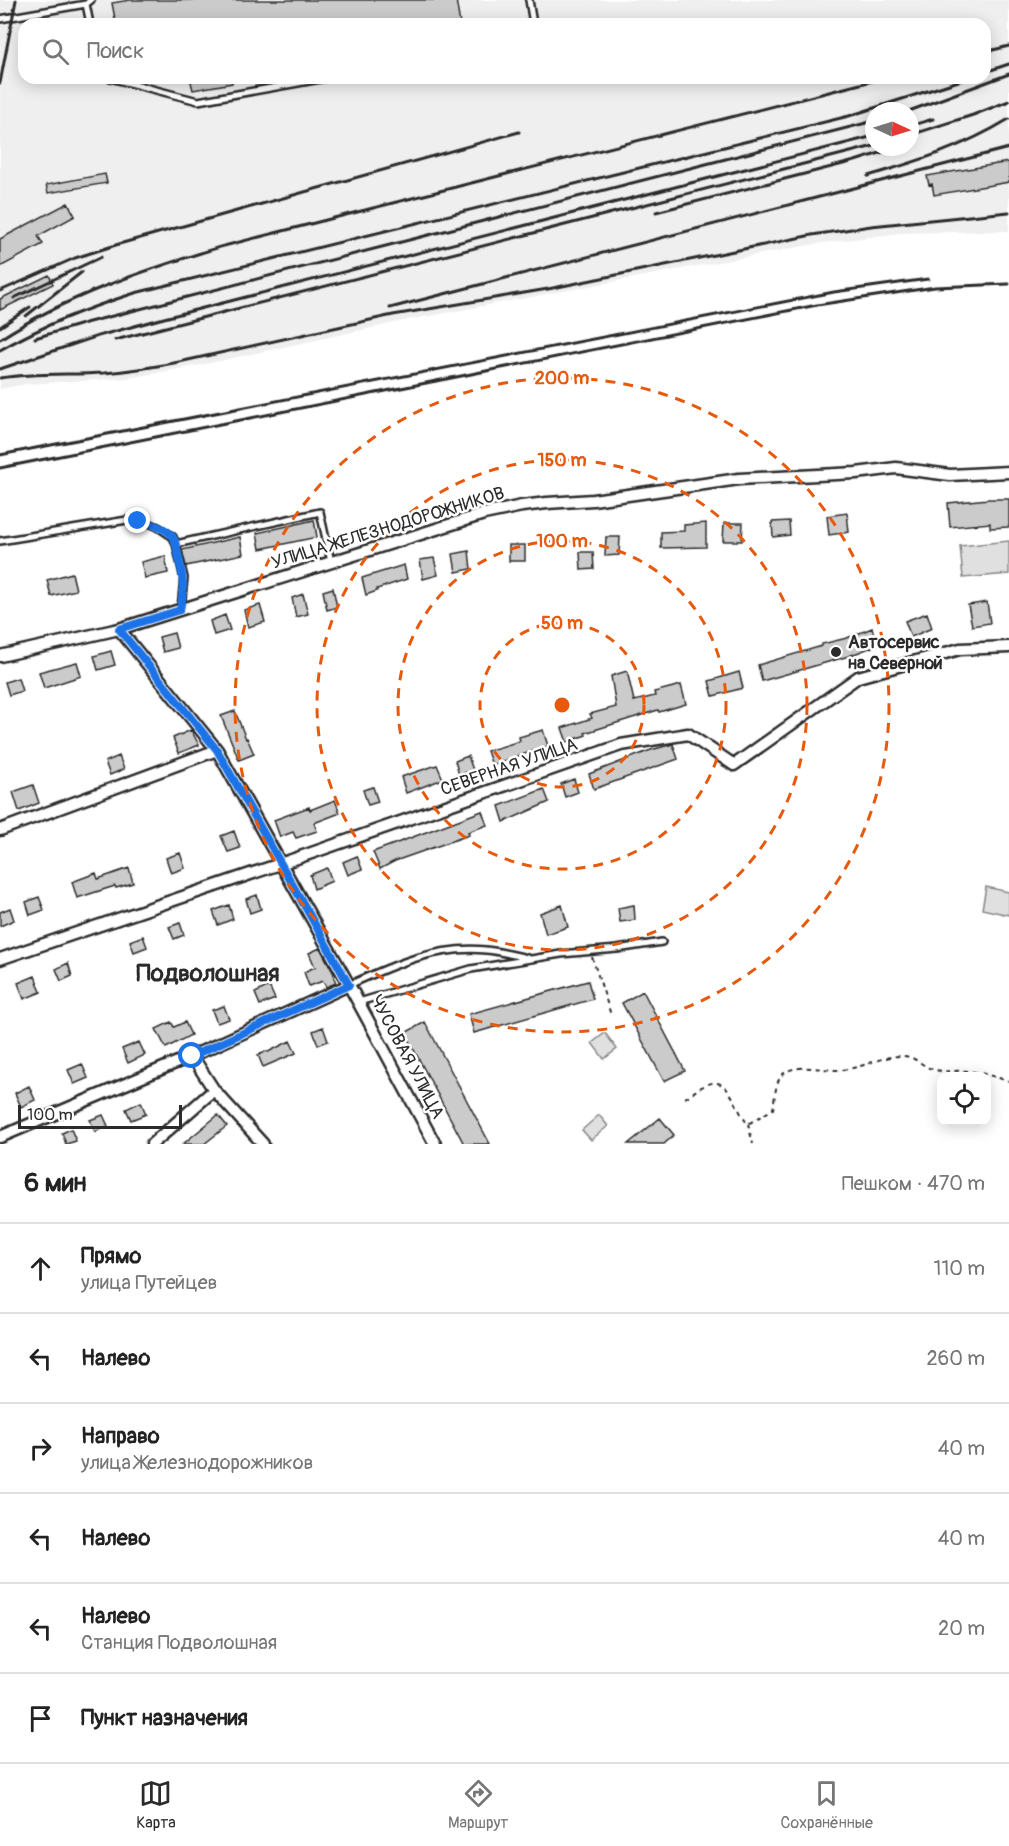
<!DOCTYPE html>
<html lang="ru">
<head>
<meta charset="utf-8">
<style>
  :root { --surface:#fff; --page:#f6f6f6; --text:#222; --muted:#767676; --line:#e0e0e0; --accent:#2b2b2b }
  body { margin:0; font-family:Pangolin,sans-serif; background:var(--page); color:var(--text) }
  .controls { position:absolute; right:18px; bottom:18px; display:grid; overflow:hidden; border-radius:12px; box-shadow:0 3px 15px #0003 }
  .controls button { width:54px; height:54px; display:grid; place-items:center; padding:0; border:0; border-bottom:2px solid var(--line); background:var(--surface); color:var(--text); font:30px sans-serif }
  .compass { position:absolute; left:865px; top:102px; width:54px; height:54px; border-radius:50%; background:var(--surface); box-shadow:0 3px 15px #0003; rotate:94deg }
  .scale { position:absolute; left:18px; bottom:15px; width:164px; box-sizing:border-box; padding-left:6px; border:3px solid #2b2b2b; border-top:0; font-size:16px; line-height:21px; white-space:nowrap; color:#2b2b2b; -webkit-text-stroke:4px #fff; paint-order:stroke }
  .stop { position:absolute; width:18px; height:18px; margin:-14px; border:4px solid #1a73e8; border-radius:50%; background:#fff }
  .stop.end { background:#1a73e8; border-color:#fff; box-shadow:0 2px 6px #0008 }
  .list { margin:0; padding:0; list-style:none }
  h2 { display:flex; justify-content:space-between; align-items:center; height:78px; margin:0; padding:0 24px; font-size:26px }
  h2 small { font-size:20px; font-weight:400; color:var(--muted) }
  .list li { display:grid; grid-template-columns:39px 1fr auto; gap:18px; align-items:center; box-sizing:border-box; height:90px; padding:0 24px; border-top:2px solid var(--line) }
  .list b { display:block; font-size:22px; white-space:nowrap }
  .list p { margin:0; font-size:20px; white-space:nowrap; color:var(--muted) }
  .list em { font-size:20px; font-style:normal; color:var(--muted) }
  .icon { flex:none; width:33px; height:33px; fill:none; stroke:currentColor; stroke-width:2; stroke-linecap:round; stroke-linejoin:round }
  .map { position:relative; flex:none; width:1009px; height:1144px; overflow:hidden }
  .search { position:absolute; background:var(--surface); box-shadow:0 3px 15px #0003; left:18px; right:18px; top:18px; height:66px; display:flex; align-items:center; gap:15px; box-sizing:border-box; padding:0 21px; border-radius:18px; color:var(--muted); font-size:22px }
  .sheet { height:618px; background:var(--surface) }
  nav { display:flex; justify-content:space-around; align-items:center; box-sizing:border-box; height:84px; border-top:2px solid var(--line); background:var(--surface); font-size:16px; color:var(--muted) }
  nav a { display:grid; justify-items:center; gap:3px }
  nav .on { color:var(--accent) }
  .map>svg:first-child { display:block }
</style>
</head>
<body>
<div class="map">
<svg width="1009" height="1144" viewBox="0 0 1009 1144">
  <rect width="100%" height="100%" fill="#fff"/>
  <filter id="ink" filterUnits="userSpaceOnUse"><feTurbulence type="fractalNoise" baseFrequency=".0167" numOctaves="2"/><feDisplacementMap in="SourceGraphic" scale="12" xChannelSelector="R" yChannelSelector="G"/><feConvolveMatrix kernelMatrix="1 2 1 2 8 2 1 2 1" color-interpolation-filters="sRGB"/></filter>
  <g filter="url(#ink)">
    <path fill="#efefef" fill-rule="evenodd" d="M0 0H1009V231L900 233 815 244 408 320 201 365 128 378 26 384 0 389ZM24 24H985V78H24ZM874 111H910V147H874Z"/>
    <path fill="#e0e0e0" stroke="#868686" stroke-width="1.5" d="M1009 541V574L963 578 960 546Z
      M986 887 1009 892V915L982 909Z
      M605 1033 617 1049 604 1059 592 1043Z
      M599 1115 608 1126 591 1140 582 1130Z"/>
    <path fill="#cbcbcb" stroke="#2b2b2b" stroke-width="1.5" d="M130 0H456L460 24H116L112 3Z
      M190 78H232V83L193 90Z
      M1009 162V182L934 195 932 184 929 185 927 176Z
      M105 174 107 183 48 193 46 185Z
      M68 203 75 216 38 236 43 244 0 267V239Z
      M49 275 53 284 0 310V299Z
      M989 499H1009V527L990 528V523L950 527 948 503Z
      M847 513 849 532 829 535 827 516Z
      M314 520 317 537 260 549 257 533Z
      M789 521 790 535 773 537 772 522Z
      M706 523V547L661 548V532L684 531V525Z
      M724 523H743L742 541H723Z
      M240 537 243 554 186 566 182 550Z
      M606 537H620L619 555 605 556Z
      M509 545H525V561H509Z
      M469 551 471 569 456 572 453 554Z
      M580 552H593L594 569 581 570Z
      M165 556 168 573 145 578 141 562Z
      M434 558 438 575 423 579 420 560Z
      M404 565 407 579 377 589V591L366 595 362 578Z
      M72 573 76 590 51 596 47 580Z
      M333 588 337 607 327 610 323 591Z
      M303 594 308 614 296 617 292 598Z
      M987 602 990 623 972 626 968 605Z
      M260 605 265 622 248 627 244 610Z
      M927 613 932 628 911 637 905 621Z
      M225 615 230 630 214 635 210 621Z
      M872 628 877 645 849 656 762 681 758 665 822 646V644L847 638Z
      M174 633 178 648 163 652 159 637Z
      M111 651 115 665 98 670 94 656Z
      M77 662 81 676 44 688 39 672Z
      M627 671 634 701 655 696 654 692 681 685 686 704 659 712 658 710 585 733 586 735 567 742 562 728 592 718 590 714 616 707 611 676Z
      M739 672 743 688 713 696 709 681Z
      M18 678 22 691 9 695 5 682Z
      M235 711 246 739 247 738 254 754 239 760 221 716Z
      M191 730 199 745 179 753 173 738Z
      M543 730 548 746 492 765 487 751 520 741 519 737Z
      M673 744 678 759 594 789 589 774 651 750Z
      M119 756 124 769 110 775 105 762Z
      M468 756 473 770 459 775 455 761Z
      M437 765 443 779 406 793 401 777Z
      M574 779 578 792 565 797 561 784Z
      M33 785 39 803 19 811 13 792Z
      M373 787 378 802 368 805 363 790Z
      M544 789 549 802 504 822 499 806Z
      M335 800 340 813 314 823 317 831 296 838 293 832 280 837 274 820 309 807 310 810Z
      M482 811 487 825 468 832 469 835 395 861 380 869 373 852Z
      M234 831 240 848 228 852 221 836Z
      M180 853 185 868 171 873 166 858Z
      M357 856 362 869 348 875 343 862Z
      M129 868 133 883 116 888 115 886 77 898 72 882 96 873 98 879Z
      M327 868 332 881 314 889 310 875Z
      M257 895 261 909 250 913 246 899Z
      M39 897 44 910 30 915 26 902Z
      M229 905 233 919 218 925 213 911Z
      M562 905 568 927 546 934 540 913Z
      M634 905 635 920 620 922 618 908Z
      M10 908 14 920 0 926V912Z
      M180 923 184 935 174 939 169 927Z
      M143 936 147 947 134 952 130 941Z
      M320 948 334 974 333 975 336 983 326 987 323 981 309 986 304 972 315 967 309 953Z
      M68 963 72 976 61 981 56 969Z
      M35 976 41 992 24 999 18 983Z
      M588 981 593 999 474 1033 469 1014Z
      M269 986 275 999 260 1005 255 993Z
      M643 991 685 1071 664 1081 622 1003Z
      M224 1006 229 1019 217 1023 212 1010Z
      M171 1022 174 1027 185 1022 191 1035 166 1048 156 1029Z
      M425 1022 490 1144H464L405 1033Z
      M323 1027 328 1041 318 1045 313 1031Z
      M290 1041 296 1053 263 1067 258 1055 267 1051 268 1052Z
      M139 1042 145 1055 128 1063 122 1049Z
      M82 1064 88 1078 74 1084 68 1070Z
      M29 1086 35 1100 21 1107 15 1093Z
      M141 1102 146 1114 131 1120 126 1109Z
      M103 1115 108 1126 95 1132 90 1120Z
      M218 1115 227 1126 204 1144H183Z
      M660 1118 674 1135 664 1144H628Z
      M71 1129 76 1141 66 1144 62 1133Z"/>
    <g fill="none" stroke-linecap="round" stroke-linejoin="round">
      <g stroke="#2b2b2b" stroke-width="10">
        <path id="lane" d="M529 0 533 24
          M86 4 90 24
          M0 19 86 4 91 0
          M110 78 198 101 326 78
          M0 541 127 520 149 523 158 527 173 537 176 544
          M181 608 184 578 176 544 320 512 331 562
          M349 985C393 965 437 945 486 950 499 951 513 955 527 958
          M359 1002 471 969 561 954 617 949 662 942"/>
      </g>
      <g stroke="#2b2b2b" stroke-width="15">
        <path id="street" d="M119 629 217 750 349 985 435 1144
          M0 656 119 629 484 514 522 506 547 503 593 500 739 479 856 473 896 468 950 475 1009 472
          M0 830 217 750
          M0 959 280 864 621 745 688 734 734 765 858 677 960 649 1009 647
          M192 1056 214 1090 263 1144
          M0 1137 192 1056 349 985
          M152 1144 214 1090"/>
      </g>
      <path stroke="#2b2b2b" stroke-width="2" stroke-dasharray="4.5 4.5" stroke-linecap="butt" d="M592 957 611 1015
        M685 1098C692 1094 698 1088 706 1085 730 1073 736 1112 748 1124L773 1109C775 1098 775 1081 783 1074 797 1062 824 1071 841 1070 863 1068 879 1057 899 1056 915 1055 920 1065 932 1069 944 1073 956 1070 969 1071 982 1073 996 1077 1009 1081
        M748 1124 753 1144"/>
      <use href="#lane" stroke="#fff" stroke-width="5"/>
      <use href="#street" stroke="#fff" stroke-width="10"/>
      <path stroke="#2b2b2b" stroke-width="3" d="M985 52 1009 46
        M985 72 1009 64
        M0 83 16 0
        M909 111 1009 74
        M910 126 933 119
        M910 135 973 115 1009 101
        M868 176C919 161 963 147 1009 119
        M656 212 855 161 899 147
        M0 291 75 258 119 244 519 132
        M14 298 101 257
        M390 308 1009 148
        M26 316 82 272
        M0 327 30 307
        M35 338 89 322 874 121
        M0 339C66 296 145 270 220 247L884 78
        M115 340 874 146
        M0 350C46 324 85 309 135 293L849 116 968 78
        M0 369 98 336 164 318 874 136
        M0 378C35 373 69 375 104 373 129 371 154 367 179 362L393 315 548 289 812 235 871 226 1009 212
        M0 455 834 292 928 279
        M0 468 817 305 935 287 1009 284"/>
    </g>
  </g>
  <g fill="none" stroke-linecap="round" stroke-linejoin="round" filter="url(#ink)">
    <path stroke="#1a73e8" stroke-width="8" d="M138 521C149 523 165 527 172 536 176 541 177 548 178 554 183 574 185 590 180 610L119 629 217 750 349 985 192 1056"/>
  </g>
  <g fill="none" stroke="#e8590c" stroke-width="3" stroke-dasharray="10 8">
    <circle cx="562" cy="705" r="82"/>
    <circle cx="562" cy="705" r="164"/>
    <circle cx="562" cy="705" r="245"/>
    <circle cx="562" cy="705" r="327"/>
  </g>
  <circle fill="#2b2b2b" stroke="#fff" stroke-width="2" cx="836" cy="652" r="6"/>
  <g text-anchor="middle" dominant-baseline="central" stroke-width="5" stroke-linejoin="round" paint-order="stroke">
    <g font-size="18" fill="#2b2b2b" stroke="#fff">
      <text transform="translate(388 528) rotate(-17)">УЛИЦА ЖЕЛЕЗНОДОРОЖНИКОВ</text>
      <text transform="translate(509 767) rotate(-19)">СЕВЕРНАЯ УЛИЦА</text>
      <text transform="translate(407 1057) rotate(62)">ЧУСОВАЯ УЛИЦА</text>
    </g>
    <g font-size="18" font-weight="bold" fill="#2b2b2b" stroke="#fff" text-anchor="start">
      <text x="848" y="642">Автосервис<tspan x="848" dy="21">на Северной</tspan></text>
    </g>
    <g font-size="24" font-weight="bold" fill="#2b2b2b" stroke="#fff">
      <text x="208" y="973">Подволошная</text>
    </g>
  </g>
  <circle cx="562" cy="705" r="9" fill="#e8590c" stroke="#fff" stroke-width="3"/>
  <g font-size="18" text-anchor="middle" font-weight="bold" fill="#e8590c" stroke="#fff" stroke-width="5" stroke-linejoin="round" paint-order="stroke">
    <text x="562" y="384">200 m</text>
    <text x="562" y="466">150 m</text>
    <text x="562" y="547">100 m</text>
    <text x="562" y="629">50 m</text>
  </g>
</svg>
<div class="controls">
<button><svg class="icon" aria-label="locate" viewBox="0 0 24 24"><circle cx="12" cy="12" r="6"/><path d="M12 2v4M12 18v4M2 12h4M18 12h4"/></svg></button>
</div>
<svg class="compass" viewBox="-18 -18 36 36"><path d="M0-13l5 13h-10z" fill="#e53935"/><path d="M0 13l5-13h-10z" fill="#767676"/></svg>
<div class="scale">100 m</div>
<div class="stop" style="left:192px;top:1056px"></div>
<div class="stop end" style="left:138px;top:521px"></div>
<div class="search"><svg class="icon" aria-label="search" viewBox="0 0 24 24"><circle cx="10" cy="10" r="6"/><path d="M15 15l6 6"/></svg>Поиск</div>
</div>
<section class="sheet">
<h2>6 мин<small>Пешком · 470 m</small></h2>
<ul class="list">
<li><svg class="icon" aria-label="ahead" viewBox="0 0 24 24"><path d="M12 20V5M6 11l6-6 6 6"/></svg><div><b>Прямо</b><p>улица Путейцев</p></div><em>110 m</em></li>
<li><svg class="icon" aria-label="left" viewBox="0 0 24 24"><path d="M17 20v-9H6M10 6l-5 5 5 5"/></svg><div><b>Налево</b></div><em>260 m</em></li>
<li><svg class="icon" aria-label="right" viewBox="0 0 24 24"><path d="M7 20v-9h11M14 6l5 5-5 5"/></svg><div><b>Направо</b><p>улица Железнодорожников</p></div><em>40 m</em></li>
<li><svg class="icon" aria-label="left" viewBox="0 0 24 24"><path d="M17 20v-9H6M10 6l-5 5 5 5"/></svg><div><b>Налево</b></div><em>40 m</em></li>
<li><svg class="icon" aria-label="left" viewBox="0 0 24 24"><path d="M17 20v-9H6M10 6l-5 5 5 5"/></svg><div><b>Налево</b><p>Станция Подволошная</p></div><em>20 m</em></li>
<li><svg class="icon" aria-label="arrive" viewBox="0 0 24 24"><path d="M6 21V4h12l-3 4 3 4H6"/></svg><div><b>Пункт назначения</b></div></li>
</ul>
</section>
<nav>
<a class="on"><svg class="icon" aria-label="map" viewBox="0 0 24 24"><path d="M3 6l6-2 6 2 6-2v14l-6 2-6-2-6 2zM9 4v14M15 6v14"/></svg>Карта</a>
<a><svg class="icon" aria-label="directions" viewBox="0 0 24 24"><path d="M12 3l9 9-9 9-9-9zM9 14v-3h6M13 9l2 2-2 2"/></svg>Маршрут</a>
<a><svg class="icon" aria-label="saved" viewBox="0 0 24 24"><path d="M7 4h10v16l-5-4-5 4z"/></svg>Сохранённые</a>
</nav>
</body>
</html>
